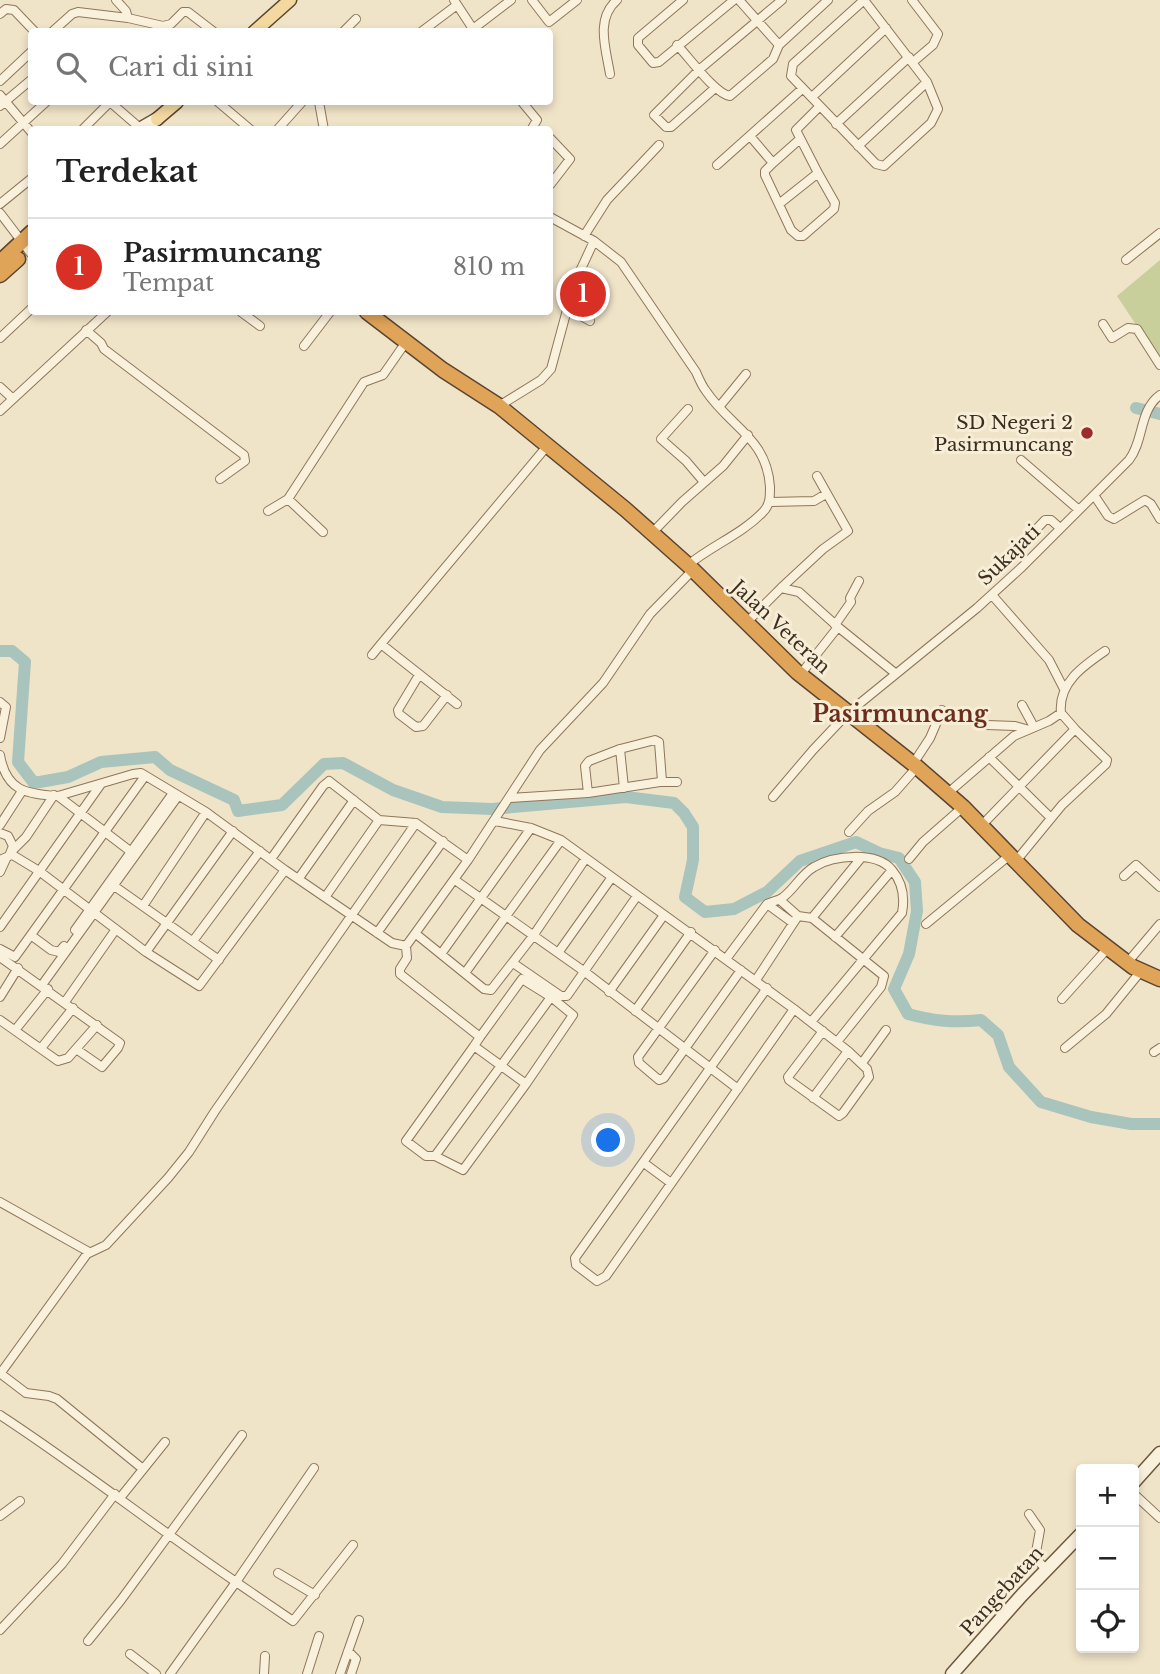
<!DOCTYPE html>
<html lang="id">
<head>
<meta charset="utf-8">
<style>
  :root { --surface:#fff; --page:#f6f6f6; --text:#222; --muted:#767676; --line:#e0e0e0; --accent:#d93025 }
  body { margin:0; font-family:"Libre Baskerville",serif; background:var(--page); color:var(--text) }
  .controls { position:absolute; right:21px; bottom:21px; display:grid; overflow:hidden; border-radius:7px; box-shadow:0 4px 10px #0003 }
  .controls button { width:63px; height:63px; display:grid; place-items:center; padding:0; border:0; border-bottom:2px solid var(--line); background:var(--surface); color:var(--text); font:35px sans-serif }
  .you { position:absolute; left:609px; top:1141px; width:24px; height:24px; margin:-18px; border:5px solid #fff; border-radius:50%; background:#1a73e8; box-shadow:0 0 0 10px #1a73e833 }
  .badge { display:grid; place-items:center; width:46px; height:46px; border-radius:50%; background:var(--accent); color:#fff; font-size:23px; font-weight:700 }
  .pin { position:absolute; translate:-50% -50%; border:4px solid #fff; box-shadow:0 2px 7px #0006 }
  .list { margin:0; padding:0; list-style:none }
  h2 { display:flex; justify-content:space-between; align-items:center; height:91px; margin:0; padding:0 28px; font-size:30px }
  h2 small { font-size:23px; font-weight:400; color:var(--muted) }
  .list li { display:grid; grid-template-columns:46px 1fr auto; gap:21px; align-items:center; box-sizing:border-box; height:98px; padding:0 28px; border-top:2px solid var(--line) }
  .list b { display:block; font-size:26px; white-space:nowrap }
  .list p { margin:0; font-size:23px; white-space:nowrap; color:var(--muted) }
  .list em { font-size:23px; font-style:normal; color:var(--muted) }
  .icon { flex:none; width:38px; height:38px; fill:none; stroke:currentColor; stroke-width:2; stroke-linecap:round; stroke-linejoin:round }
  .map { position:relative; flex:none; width:1160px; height:1674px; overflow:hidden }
  .search { position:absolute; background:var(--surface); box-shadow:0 4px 10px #0003; left:28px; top:28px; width:525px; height:77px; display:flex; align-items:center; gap:18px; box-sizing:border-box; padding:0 24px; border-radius:7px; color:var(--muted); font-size:26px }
  .panel { position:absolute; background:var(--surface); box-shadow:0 4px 10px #0003; left:28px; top:126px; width:525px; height:189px; border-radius:7px }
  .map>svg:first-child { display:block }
</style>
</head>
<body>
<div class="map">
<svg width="1160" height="1674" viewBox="0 0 1160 1674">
  <rect width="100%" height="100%" fill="#f0e4c8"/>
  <path fill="#c9cf9b" d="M1160 260V361L1117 296Z"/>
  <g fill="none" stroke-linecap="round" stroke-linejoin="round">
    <path stroke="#a9c4bc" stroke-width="12" d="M1136 408 1160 414
      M0 651H12L25 662 18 762 34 783 68 777 101 762 155 757 170 770 234 800 238 811 282 805 324 764 343 763 393 790 442 807 492 809 626 797 674 803 684 813 693 827V860L685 897 705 912 734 909 767 892 800 861 856 842 879 853 899 858 915 882 917 911 909 954 894 989 908 1014C934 1021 954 1023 981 1020L998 1035 1009 1067 1041 1102 1091 1117 1131 1124H1160"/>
    <g stroke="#8d765c" stroke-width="10">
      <path id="street" d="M116 0 126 11 128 18
        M454 0 475 32
        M532 0 549 22 577 0
        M683 0 638 38V45L653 63 659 62 734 0
        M739 0 779 45
        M864 0 927 82 938 109 931 123 884 166 876 164 791 76 793 64Z
        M912 0 938 34 933 45 913 62
        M0 14 6 9 14 10 35 32
        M52 32 72 14 78 12 128 18 163 26 171 24 183 12H188L214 32
        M343 32 356 19
        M421 32 457 5
        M469 32 511 0
        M677 45C689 57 715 94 730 96L773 59 779 45 828 0
        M610 74C606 49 595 19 617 0
        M0 81 32 51
        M715 88 671 127H666L654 115 700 69 782 0
        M0 95 32 133
        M812 97 886 28
        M110 102 140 128
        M218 102 251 130
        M319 102 324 130
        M522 102 537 120 531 130
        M0 106 32 79
        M836 124 909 57
        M82 130 110 102
        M277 130 302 102
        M750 136 773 163 765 171V175L791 230 798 236H803L834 209 835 203 818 173 779 204
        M550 138 570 159 550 185
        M0 144 46 102
        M858 146 927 82
        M773 163 800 139
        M717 165 802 89
        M818 173 796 130 820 106
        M0 204 32 178
        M0 213 32 255
        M550 217 594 241 621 262 696 372C699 379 702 386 706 391 730 427 767 438 770 487 770 497 770 505 763 512 742 534 711 546 688 565
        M584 236 607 200 659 145
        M1126 260 1160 233
        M567 308 590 321
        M241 312 260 326
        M1103 324 1112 338 1128 328 1137 329 1160 365
        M86 330 101 343 104 349 244 455 245 461 220 479
        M0 338 32 308
        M304 346 330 312
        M0 387 12 398
        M499 406 541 380 551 369 574 284 594 241
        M719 407 746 374
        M688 409 661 439 686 461 704 482
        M0 411 107 312
        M1021 460 1079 510
        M1094 495 1108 516 1114 519 1145 500 1151 504 1160 519
        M288 499 323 532
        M770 502 814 501 826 494
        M268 511 288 499 364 382 383 375 406 342
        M652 533 682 502 723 466 748 435
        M1024 542 1045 520H1051L1060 528
        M781 588 823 549 848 531 817 476
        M992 595 1049 660 1064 689
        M746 623 781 588 799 592 838 627 895 673
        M835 625 851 602 850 598 859 581
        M381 644 548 445
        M372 655 381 644 457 704
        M419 675 398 710 399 714 416 727 423 726 447 695
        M800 675 838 627
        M0 702 6 707 0 738
        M1022 705 1034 727
        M987 725 1015 726 1026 729
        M1075 729 1061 713C1058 683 1083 666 1105 651
        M620 749 624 788
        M0 755C6 791 26 794 58 796L133 774 141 773 206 812 285 870 392 943 406 946 468 860 540 750 603 683 650 614 693 570
        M989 757 1051 818
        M913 764 930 738 942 710
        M588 793 585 766 589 761 620 749 655 740 659 742 662 781
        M948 793 1014 736 1049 721 1061 713
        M58 796 130 851
        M773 797 813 750 848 713 977 608 1022 567 1129 460C1144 441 1139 410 1160 395
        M510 798 588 793 660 782H677
        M495 821 531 828 561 840 794 1009 606 1276 597 1281 576 1265 575 1258 767 988
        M0 825 22 791
        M982 825 1075 729 1107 760 1106 764 1062 805 1016 861
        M849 832 868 811 895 792 917 767
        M0 833 8 836 13 846 9 856 0 860
        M13 850 26 837 54 795
        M11 854 39 871 146 952 199 986 285 870
        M271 859 323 786 329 781 379 820 416 823 468 860
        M909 859 923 842 963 807
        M0 872 6 859
        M1124 876 1136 865 1160 887
        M299 878 354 800
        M455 880 585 972 738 1089
        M110 883 219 960
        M326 896 379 820
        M780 900 798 916
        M767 904 793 923
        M143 906 206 812
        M812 918 861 858
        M926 924 1010 855
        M0 927 101 784
        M75 930 173 793
        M377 933 443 841
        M416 934 484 989 491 990 533 936 586 858
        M32 936 51 950 59 952 64 946
        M193 941 260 851
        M406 946 407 958 400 969V974L480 1037 474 1046 526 1084
        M0 949 15 957 145 776
        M715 950 638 1057 639 1063 659 1080 664 1078 741 970
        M146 952 233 831
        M558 953 612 877
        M441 954 531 828
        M0 957 120 1043 118 1048 102 1067 76 1049
        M726 959 767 904C772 901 778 901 782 898 794 890 801 874 814 867 834 855 876 851 892 870L835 937
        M513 963 561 996H567L637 896
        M1127 963 1160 924
        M465 973 561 840
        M756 980 798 916 812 918 884 976 881 987 837 1042
        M42 985 178 796
        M609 992 664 915
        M0 997 18 968
        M1062 999 1107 949
        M65 1002 116 929
        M794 1009 848 1051 813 1098
        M635 1011 691 932
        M0 1020 58 1061 68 1058 97 1025
        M811 1022 902 913C905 897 903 883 892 870
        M16 1029 48 989
        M823 1031 788 1077 789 1080 839 1116 843 1113 869 1077 867 1069 848 1051
        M474 1046 406 1141 426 1156H435L463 1170 526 1084 573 1015 551 997 522 979 480 1037
        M42 1047 73 1008
        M1065 1048 1106 1014 1141 971
        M1154 1052 1160 1048
        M862 1063 886 1030
        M435 1156 551 997
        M644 1163 671 1183
        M0 1202 89 1252
        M0 1374 87 1254 106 1245 168 1178 189 1152 215 1111 416 823
        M1 1374 26 1393 49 1396 57 1399 143 1469
        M0 1415C81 1468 157 1528 236 1582L170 1674
        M314 1468 236 1582 293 1621 353 1545
        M1134 1494 1160 1518
        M120 1498 165 1442
        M1029 1514 1040 1530 1035 1558 1046 1569
        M0 1516 20 1501
        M278 1573 315 1595
        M0 1630 62 1564 115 1494
        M88 1641 121 1600 242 1435
        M348 1651 356 1659 351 1674
        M130 1654 156 1674
        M264 1674 265 1656
        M307 1674 319 1636
        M340 1674 359 1620"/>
    </g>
    <g stroke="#6f573f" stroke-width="15">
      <path id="secondary" d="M138 130 157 119
        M1134 1482 1160 1453
        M952 1674 1022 1595 1081 1534"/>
    </g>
    <g stroke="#5b4430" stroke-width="15">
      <path id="primary" d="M254 32 290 0
        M157 119 177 102"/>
    </g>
    <g stroke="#5b4430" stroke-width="17">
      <path id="highway" d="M0 262 32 232
        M0 275 18 259
        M367 312 443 370 499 406 625 509 688 565 797 672 917 767 963 807 1078 925 1133 967 1160 979"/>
    </g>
    <use href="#street" stroke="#faf1dc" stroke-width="8"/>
    <use href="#secondary" stroke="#faf1dc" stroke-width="12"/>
    <use href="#primary" stroke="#f3d9a0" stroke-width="12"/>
    <use href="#highway" stroke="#e0a458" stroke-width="14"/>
  </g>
  <circle fill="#9e2a2b" stroke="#f7eed8" stroke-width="2.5" cx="1087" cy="433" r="7"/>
  <g text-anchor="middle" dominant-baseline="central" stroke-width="6" stroke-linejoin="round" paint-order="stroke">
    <g font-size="19" fill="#3d2e20" stroke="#f7eed8" text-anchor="end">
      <text x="1073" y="422">SD Negeri 2<tspan x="1073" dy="22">Pasirmuncang</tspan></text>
    </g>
    <g font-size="19" fill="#3d2e20" stroke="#f7eed8">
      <text transform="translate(1009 555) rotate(-44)">Sukajati</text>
      <text transform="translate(781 627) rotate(43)">Jalan Veteran</text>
      <text transform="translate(1002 1591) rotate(-48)">Pangebatan</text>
    </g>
    <g font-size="23" font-weight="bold" fill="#6b2e1e" stroke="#f7eed8">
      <text x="900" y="714">Pasirmuncang</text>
    </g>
  </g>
</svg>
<div class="controls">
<button>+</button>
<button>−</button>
<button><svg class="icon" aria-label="locate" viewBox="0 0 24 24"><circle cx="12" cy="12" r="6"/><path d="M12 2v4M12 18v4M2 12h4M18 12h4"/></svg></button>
</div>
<div class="you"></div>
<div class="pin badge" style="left:583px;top:294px">1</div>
<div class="search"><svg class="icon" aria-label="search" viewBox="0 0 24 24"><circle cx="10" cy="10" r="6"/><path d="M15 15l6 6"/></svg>Cari di sini</div>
<section class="panel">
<h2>Terdekat<small></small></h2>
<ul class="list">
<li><span class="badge">1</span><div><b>Pasirmuncang</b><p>Tempat</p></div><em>810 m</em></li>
</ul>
</section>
</div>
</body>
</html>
